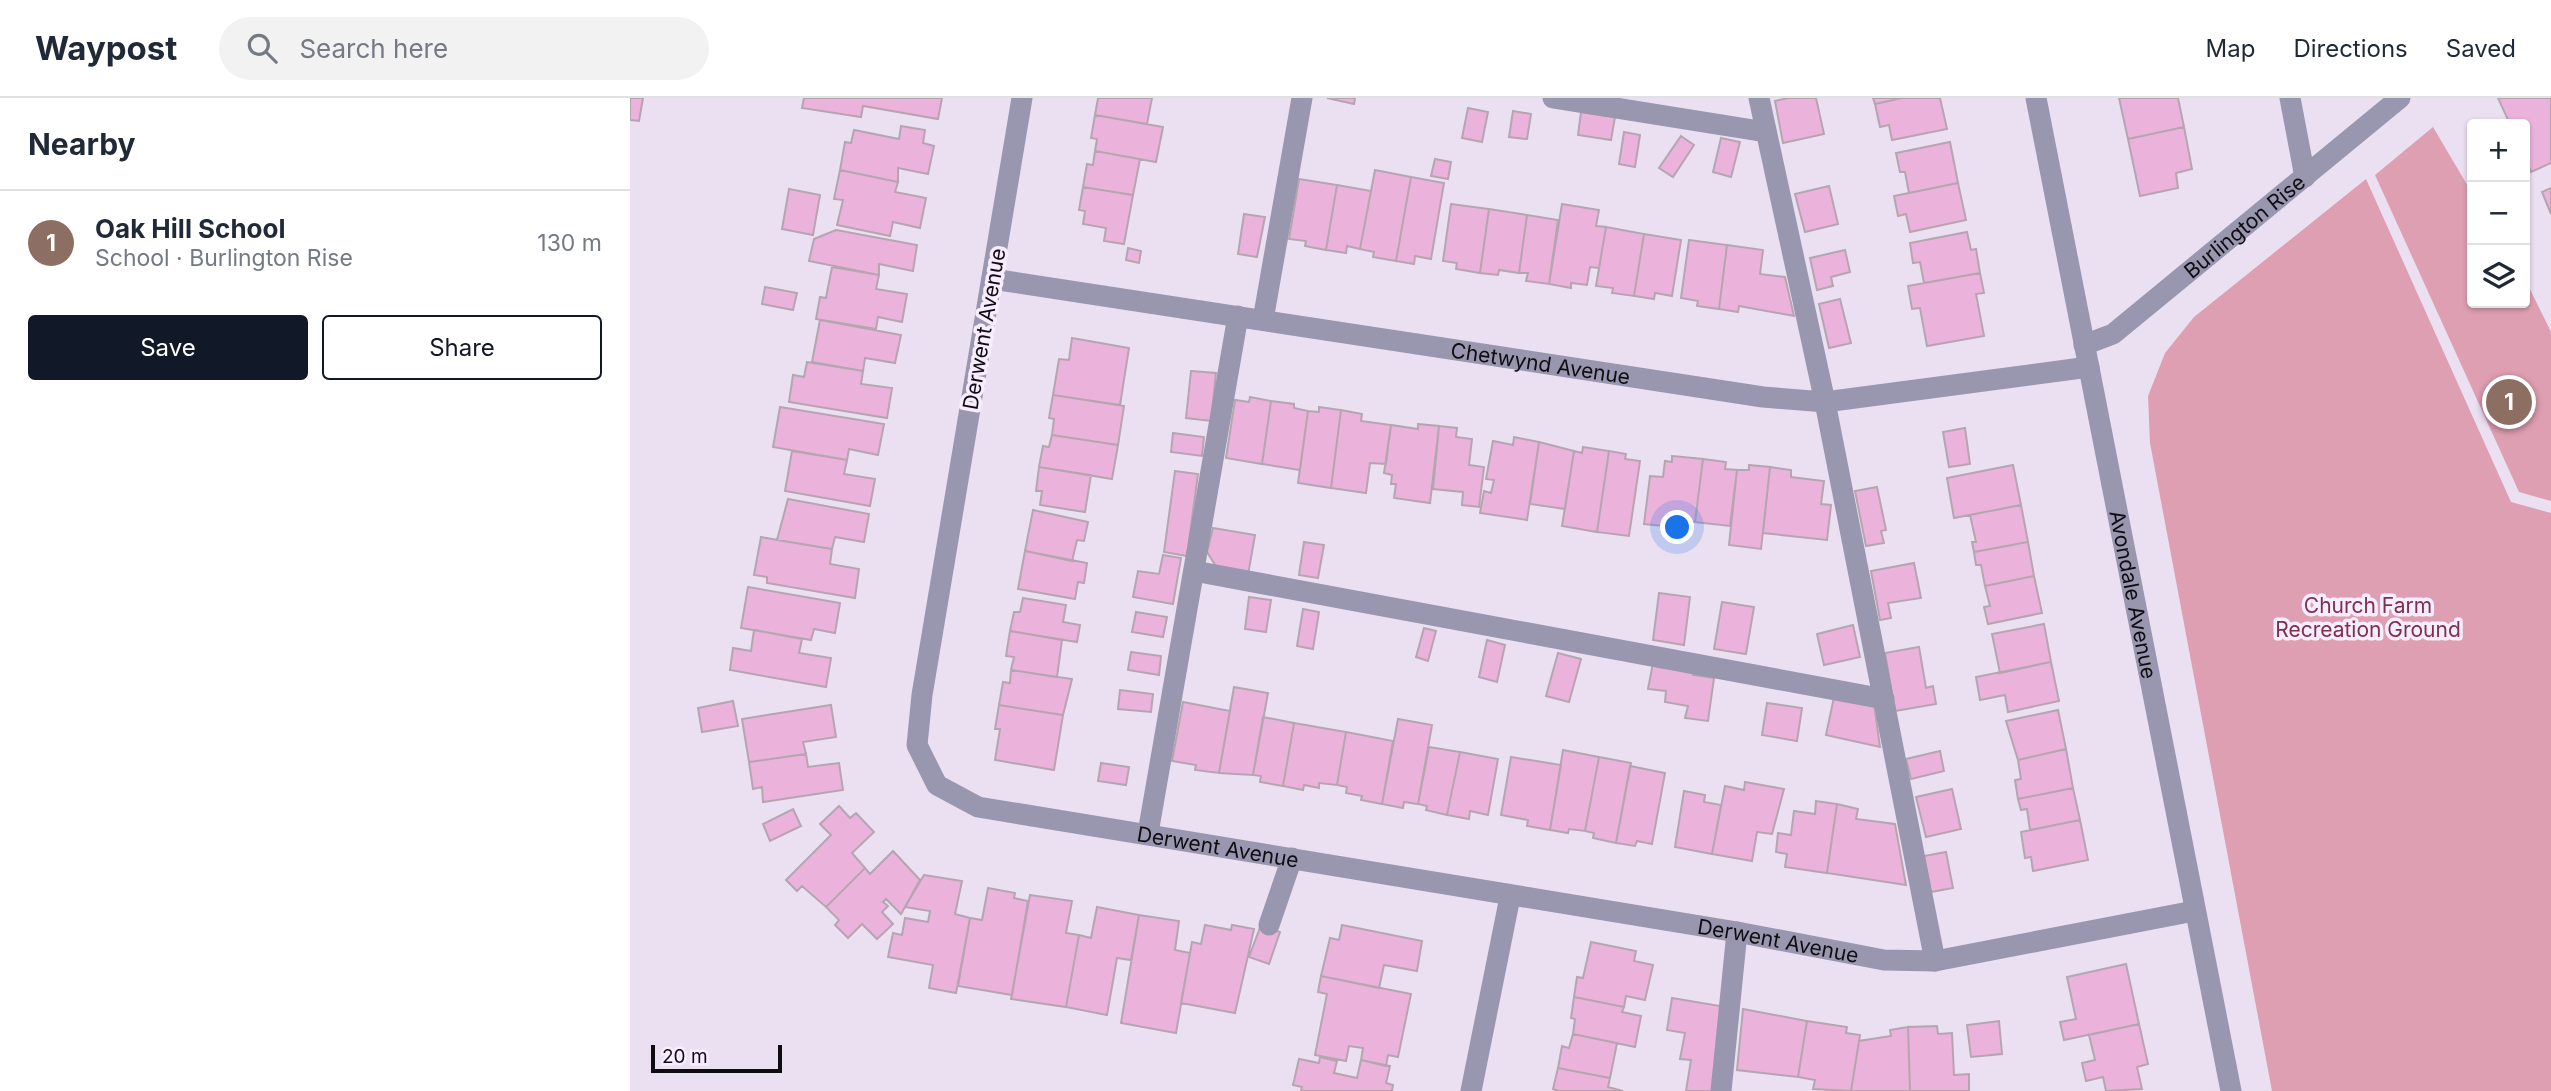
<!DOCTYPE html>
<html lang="en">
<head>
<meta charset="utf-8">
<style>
  :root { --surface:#fff; --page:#f2f2f3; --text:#1f2937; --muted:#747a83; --line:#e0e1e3; --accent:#111827 }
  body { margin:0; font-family:Inter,sans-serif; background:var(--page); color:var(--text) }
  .controls { position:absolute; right:21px; top:21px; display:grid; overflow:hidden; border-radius:7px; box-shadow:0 2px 5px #0004 }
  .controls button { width:63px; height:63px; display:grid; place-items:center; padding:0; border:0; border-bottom:2px solid var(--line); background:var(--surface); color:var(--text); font:35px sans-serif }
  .scale { position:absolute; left:21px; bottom:18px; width:131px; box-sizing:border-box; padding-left:7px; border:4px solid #100d12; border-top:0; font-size:19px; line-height:24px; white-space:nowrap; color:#100d12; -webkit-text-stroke:5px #f8edfe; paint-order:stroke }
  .you { position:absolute; left:1048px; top:430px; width:24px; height:24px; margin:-18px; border:5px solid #fff; border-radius:50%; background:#1a73e8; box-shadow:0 0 0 10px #1a73e833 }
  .badge { display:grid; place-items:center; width:46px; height:46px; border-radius:50%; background:var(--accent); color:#fff; font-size:23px; font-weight:700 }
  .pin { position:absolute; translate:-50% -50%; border:4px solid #fff; box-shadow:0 2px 7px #0006 }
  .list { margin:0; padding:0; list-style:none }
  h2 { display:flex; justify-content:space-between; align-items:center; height:91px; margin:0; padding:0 28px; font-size:30px }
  h2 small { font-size:23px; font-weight:400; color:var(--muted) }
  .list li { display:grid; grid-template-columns:46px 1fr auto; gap:21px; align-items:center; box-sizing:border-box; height:105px; padding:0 28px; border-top:2px solid var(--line) }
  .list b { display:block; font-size:26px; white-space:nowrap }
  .list p { margin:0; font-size:23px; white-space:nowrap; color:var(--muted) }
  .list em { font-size:23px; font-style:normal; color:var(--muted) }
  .actions { display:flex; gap:14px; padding:21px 28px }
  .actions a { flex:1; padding:16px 0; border:2px solid var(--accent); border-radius:7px; text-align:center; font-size:24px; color:var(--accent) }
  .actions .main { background:var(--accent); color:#fff }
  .icon { flex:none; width:38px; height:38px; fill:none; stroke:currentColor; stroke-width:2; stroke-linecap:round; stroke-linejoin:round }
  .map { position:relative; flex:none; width:1921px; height:993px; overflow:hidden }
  header { display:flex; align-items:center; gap:42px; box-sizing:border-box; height:98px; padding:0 35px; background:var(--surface); border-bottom:2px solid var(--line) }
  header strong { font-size:33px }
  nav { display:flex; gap:38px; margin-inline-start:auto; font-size:24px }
  .search { width:490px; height:63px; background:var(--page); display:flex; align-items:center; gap:18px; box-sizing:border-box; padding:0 24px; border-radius:38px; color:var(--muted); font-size:26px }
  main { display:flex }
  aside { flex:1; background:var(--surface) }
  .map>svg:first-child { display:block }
</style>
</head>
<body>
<header>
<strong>Waypost</strong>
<div class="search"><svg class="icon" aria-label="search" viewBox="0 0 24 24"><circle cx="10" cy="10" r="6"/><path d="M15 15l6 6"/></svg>Search here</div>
<nav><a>Map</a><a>Directions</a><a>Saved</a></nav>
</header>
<main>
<aside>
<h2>Nearby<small></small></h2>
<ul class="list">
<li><span class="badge" style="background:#8d6e63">1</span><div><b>Oak Hill School</b><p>School · Burlington Rise</p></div><em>130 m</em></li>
</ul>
<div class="actions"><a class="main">Save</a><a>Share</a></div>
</aside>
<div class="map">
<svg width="1921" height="993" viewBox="0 0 1921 993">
  <rect width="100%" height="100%" fill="#ebe0f1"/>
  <path fill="#df9fb2" d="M1803 29 1842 95V205H1895V181L1921 234V403L1889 394 1745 77Z
    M1736 81 1881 404 1921 415V993H1642L1520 345 1518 298 1535 255 1564 219Z"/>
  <path fill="#ebb3db" stroke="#b6a5b1" stroke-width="2" d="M0 0H13L9 23 0 22Z
    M174 0H312L308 21 233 8 231 19 172 10Z
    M468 0H522L517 26 465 17Z
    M697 0H725L724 6Z
    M1158 0H1186L1194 36 1153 45 1145 3Z
    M1243 0H1272L1245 6Z
    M1272 0H1310L1317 31 1262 42 1259 27 1250 29 1245 6Z
    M1489 0H1548L1554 29 1498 41Z
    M1868 0H1921V65L1901 74 1895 61V26H1880Z
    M838 10 858 14 852 44 832 40Z
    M883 13 901 16 897 41 879 39Z
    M951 14 985 19 981 42 948 37Z
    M465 17 533 29 526 64 465 53 467 41 461 40Z
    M271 28 295 32 293 45 304 48 298 76 268 70V84L210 72 215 44 221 45 224 32 269 41Z
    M1554 29 1562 71 1546 75 1548 90 1510 98 1498 41Z
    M994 34 1010 37 1005 69 989 66Z
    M1051 38 1064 47 1043 79 1029 70Z
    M1091 40 1110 44 1101 79 1083 74Z
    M1320 44 1328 85 1279 95 1275 74H1270L1266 55Z
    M465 53 510 61 503 97 453 89 457 66 463 67Z
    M805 61 821 64 818 81 801 78Z
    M210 72 268 84 265 94 296 100 290 130 263 124 260 138 207 127 213 102 204 101Z
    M745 72 781 79 766 163 743 159 744 154 730 151Z
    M781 79 814 85 801 161 785 158 784 166 766 163Z
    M669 81 707 87 696 152 675 148 676 143 659 141Z
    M1328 85 1336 122 1280 134 1276 116 1268 118 1264 98Z
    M707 87 741 93 730 151 717 148 716 155 696 152Z
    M1199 88 1208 126 1175 134 1165 96Z
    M453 89 503 97 494 146 474 143 476 130 453 126 455 113 449 112Z
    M1921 90V116L1912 94Z
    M159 91 190 97 183 137 152 131Z
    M821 106 859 111 850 175 826 171 827 165 813 163Z
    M932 106 969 112 966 128 976 129 969 170 960 169 957 187 941 185V190L919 186Z
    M859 111 897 117 889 175 869 172 868 177 850 175Z
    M614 116 635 119 627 159 608 156Z
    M897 117 928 122 919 186 896 183 898 175H889Z
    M976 129 1014 136 1004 198 982 195 983 190 966 188Z
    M206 132 287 147 283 173 249 166V177L179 163 184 141Z
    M1337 134 1341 152 1346 151 1350 175 1294 185 1290 164 1283 165 1280 145Z
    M1014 136 1051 142 1042 198 1025 195 1024 201 1004 198Z
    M1059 142 1097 147 1089 211 1067 208 1068 203 1051 200Z
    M1097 147 1133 152 1130 176 1155 179 1164 218 1109 208 1108 214 1089 211Z
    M498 150 511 153 509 165 496 162Z
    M1215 152 1220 174 1201 179 1203 188 1187 192 1180 160Z
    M202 169 249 177 246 191 277 196 272 224 248 219 246 231 186 221 190 199 196 200Z
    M1350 175 1354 195 1346 196 1354 238 1297 248 1290 210 1282 211 1278 188Z
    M135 189 167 195 163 212 132 206Z
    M1210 201 1221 245 1199 250 1189 206Z
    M190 222 271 237 265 265 235 260 233 273 182 264Z
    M442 240 499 250 490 307 423 297 429 261 439 262Z
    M177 264 233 273 231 286 262 290 257 320 159 304 163 277 174 279Z
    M561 273 586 275 581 323 556 320Z
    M423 297 494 308 488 347 422 337 424 321 419 320Z
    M620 299 641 303 632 366 596 360 605 302 619 304Z
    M641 303 664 306V310L678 313 670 372 632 366Z
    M150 309 254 326 248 357 219 351 217 362 143 349Z
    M689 309 711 312 701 390 668 385 678 313 689 314Z
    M711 312 732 316 731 323 761 327 756 366 740 365 736 395 701 390Z
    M788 326 809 328 800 405 764 400 766 386H761L762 377 754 375 761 327 788 331Z
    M809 328 827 330 826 339 842 341 839 367 854 369 849 409 832 407 833 394 803 391Z
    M1335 330 1340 366 1319 369 1313 334Z
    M543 335 574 339 572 358 541 354Z
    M422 337 488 347 482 381 409 369 413 348 419 349Z
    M884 339 909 344 897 422 850 415 854 393 861 395 864 382 856 381 863 343 883 347Z
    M909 344 944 353 935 411 900 406Z
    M953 349 979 353 967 434 932 428 944 353 952 355Z
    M162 353 217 362 214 376 245 381 240 408 155 393Z
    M979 353 996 356 995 361 1010 363 999 438 967 434Z
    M1042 358 1073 361 1065 424 1036 420 1034 428 1014 426 1020 378 1033 379 1035 363 1042 364Z
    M1073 361 1096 364 1095 371 1107 372 1100 428 1065 424Z
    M1119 367 1140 369 1131 451 1099 447 1107 372H1119Z
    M1383 367 1391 407 1324 420 1317 380Z
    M409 369 461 377 455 414 410 407 412 393H406Z
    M1140 369 1161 372V379L1194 383 1191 406 1201 407 1197 442 1133 435Z
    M545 373 568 376 557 458 534 454Z
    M1247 389 1256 432 1251 433 1254 445 1236 448 1225 393Z
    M158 401 239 416 234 444 205 439 202 451 147 442Z
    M1391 407 1398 444 1344 454 1342 444H1346L1340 417Z
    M403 412 458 424 454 443 447 442 442 463 395 453Z
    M583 430 625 437 618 477 589 473 577 454Z
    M131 439 202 451 200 466 229 471 225 500 137 485V479L124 477Z
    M674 444 694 447 688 480 669 477Z
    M1398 444 1404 478 1355 488 1351 467H1346L1344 454Z
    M395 453 457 465 454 485 448 484 445 501 388 491Z
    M533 457 551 460 543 506 503 499 508 473 529 476Z
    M1284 465 1291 500 1258 505 1261 520 1250 522 1241 473Z
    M1404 478 1412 515 1358 526 1354 509 1360 508 1355 488Z
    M118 489 210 505 205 535 184 531 181 542 111 530Z
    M1029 495 1060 499 1054 547 1023 542Z
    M619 499 641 502 636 534 615 531Z
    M393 500 436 507 433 524 450 527 447 544 380 533 384 514H390Z
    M1092 504 1124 509 1116 556 1084 551Z
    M673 511 689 514 683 551 667 548Z
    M506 514 537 519 533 539 502 534Z
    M1414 526 1421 564 1370 575 1362 536Z
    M1223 527 1230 559 1194 567 1187 536Z
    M794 530 806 533 798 563 786 559Z
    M124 532 172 541 169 555 201 560 196 589 100 572 103 550 121 553Z
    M380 533 432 542 427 579 381 572 384 559 376 558Z
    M857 542 875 547 867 584 849 579Z
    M1289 549 1296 590 1303 588 1306 606 1265 613 1255 555Z
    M501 554 531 558 529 577 498 572Z
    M928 555 951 561 939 604 916 598Z
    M1421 564 1429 603 1378 614 1375 597 1350 602 1346 579Z
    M1023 565 1064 572 1063 577 1084 580 1078 623 1055 620 1058 608 1035 604 1036 593 1018 591Z
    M381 572 442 581 433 617 369 607 373 584 380 585Z
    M604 589 638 595 623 677 589 675Z
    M490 592 523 596 521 614 488 611Z
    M1204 599 1244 606 1250 649 1196 637Z
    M103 603 108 628 72 634 68 610Z
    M553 604 600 613 589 675 565 672 566 667 542 663Z
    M1137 605 1172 610 1167 643 1132 637Z
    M201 607 206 639 173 644 176 656 119 664 112 621Z
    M369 607 433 617 424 672 365 662 370 631H365Z
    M1428 612 1436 651 1388 662 1376 623Z
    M633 619 664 625 653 688 630 684 631 678 623 677Z
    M768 621 802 627 788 706 774 704 773 710 752 706Z
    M664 625 716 634 707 687 689 685V690L674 687 673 692 653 688Z
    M716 634 763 643 752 706 731 702 732 698 716 695 717 689 707 687Z
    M799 649 830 654 817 717 796 712 797 708 788 706Z
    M1436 651 1443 690 1388 701 1385 682 1391 681 1388 662Z
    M933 652 969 659 955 733 939 731 938 735 920 732Z
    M1310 653 1314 673 1281 681 1276 661Z
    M830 654 868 661 858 717 840 713 839 721 817 717Z
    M176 656 178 669 209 665 213 692 133 704 132 689 123 691 119 664Z
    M881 659 931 667 920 732 897 728 898 722 871 717Z
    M969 659 1001 665 986 745 963 740 964 735 955 733Z
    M471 665 499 669 496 687 468 683Z
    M1000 668 1035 675 1022 746 1007 743 1005 748 986 745Z
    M1115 684 1154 691 1142 736 1127 734 1122 763 1082 756 1095 688 1114 692Z
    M1443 690 1450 722 1400 732 1397 711 1391 712 1388 701Z
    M1322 691 1331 731 1296 739 1286 699Z
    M1054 693 1075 697 1074 704 1091 707 1082 756 1045 749Z
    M1186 703 1207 706 1197 775 1155 769 1157 756 1146 754 1148 735 1161 737 1164 713 1185 716Z
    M1207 706 1228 711 1226 721 1265 726 1276 787 1197 775Z
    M209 708 220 720 226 715 244 734 222 755 235 770 196 809 172 788 167 793 156 782 201 737 190 726Z
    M163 711 171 728 140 743 133 726Z
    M1450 722 1458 762 1403 773 1401 759 1395 760 1391 734Z
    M263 753 290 782 271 816 256 801 253 804 258 808 252 814 263 826 247 841 232 826 218 840 205 827 209 822 196 809 235 770 240 776Z
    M1316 754 1323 790 1301 794 1294 758Z
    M294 777 332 783 325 816 340 820 326 895 299 890 303 867 258 859 263 835 272 837 275 820 298 824 300 813 275 809Z
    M358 790 385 795 384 800 398 803 382 897 328 888 340 820 352 822Z
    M400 797 442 803 436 835 449 837 436 909 381 901Z
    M467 809 509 817 501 862 487 860 477 917 436 909 449 837 461 840Z
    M509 817 549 823 545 852 560 855 546 935 491 925Z
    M575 827 601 832 602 827 624 831 605 915 551 905 562 844 571 846Z
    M631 827 650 834 639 866 619 859Z
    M712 827 792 843 787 873 754 867 749 890 691 878 700 840 709 842Z
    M961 844 1006 853 1004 863 1023 867 1015 902 996 898 994 909 944 899 947 879 953 880Z
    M1496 866 1509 926 1434 942 1430 924 1446 921 1437 879Z
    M691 878 781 896 768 959 758 957 756 968 731 962 733 950 719 948 716 963 685 957 697 896 688 894Z
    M944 899 994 909 992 914 1011 918 1005 949 943 936 945 921 941 920Z
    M1042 900 1096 909 1082 993H1056L1061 962 1050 961 1055 935 1037 932Z
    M1113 911 1177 923 1168 979 1107 972Z
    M1177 923 1217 929 1216 935 1230 937 1221 993 1183 991 1185 982 1168 979Z
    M1369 923 1372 956 1341 959 1337 927Z
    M1509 926 1518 966 1507 969 1512 991 1476 993 1473 979 1456 983 1452 965 1465 962 1459 937Z
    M1307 928 1308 936 1322 935 1324 977 1339 976V993H1280L1278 929Z
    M1278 929 1280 993H1221L1229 943 1261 938 1260 932Z
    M943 936 987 945 980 980 928 970 932 948 939 950Z
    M690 959 707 963 704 975 727 980 731 962 760 968 756 985 763 987 762 993H671L672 989 663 987 669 961 689 965Z
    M928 970 980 980 978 989 993 993H929L923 991Z"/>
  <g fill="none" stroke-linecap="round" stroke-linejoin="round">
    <g stroke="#9996af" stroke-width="21">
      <path id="s1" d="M392 0 292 597 287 647 307 687 348 709 1107 834 1254 862 1305 863 1564 813"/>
      <path d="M923 0 1136 34"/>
      <path d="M1129 0 1195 304 1305 863"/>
      <path id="s2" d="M1406 0 1601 993"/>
      <path d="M1660 0 1675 79"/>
      <path id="s3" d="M362 181 1133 299 1195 304 1459 269"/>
      <path d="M633 222 672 0"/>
      <path id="s4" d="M1454 247 1483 236 1770 0"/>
      <path d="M564 473 1254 601"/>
      <path d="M518 735 608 218"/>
      <path d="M639 827 662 760"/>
      <path d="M841 993 880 799"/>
      <path d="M1091 993 1107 834"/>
    </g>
  </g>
  <g text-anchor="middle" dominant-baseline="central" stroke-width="7" stroke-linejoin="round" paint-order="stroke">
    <g font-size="21" fill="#100d12" stroke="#f8edfe">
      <text stroke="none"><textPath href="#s4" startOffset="201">Burlington Rise</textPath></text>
      <text transform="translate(354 231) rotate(-80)">Derwent Avenue</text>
      <text stroke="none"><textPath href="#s3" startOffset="555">Chetwynd Avenue</textPath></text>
      <text stroke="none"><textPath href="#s2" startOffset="506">Avondale Avenue</textPath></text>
      <text stroke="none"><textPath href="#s1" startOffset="990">Derwent Avenue</textPath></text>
      <text stroke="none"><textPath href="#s1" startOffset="1558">Derwent Avenue</textPath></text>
    </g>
    <g font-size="21" fill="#7e304d" stroke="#f8edfe">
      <text x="1738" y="507">Church Farm<tspan x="1738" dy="24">Recreation Ground</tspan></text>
    </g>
  </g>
</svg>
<div class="controls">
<button>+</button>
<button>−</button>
<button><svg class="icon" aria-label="layers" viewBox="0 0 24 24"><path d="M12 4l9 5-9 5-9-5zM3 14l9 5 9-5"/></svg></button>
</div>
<div class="scale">20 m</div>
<div class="you"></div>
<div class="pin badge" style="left:1879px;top:304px;background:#8d6e63">1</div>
</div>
</main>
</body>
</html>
